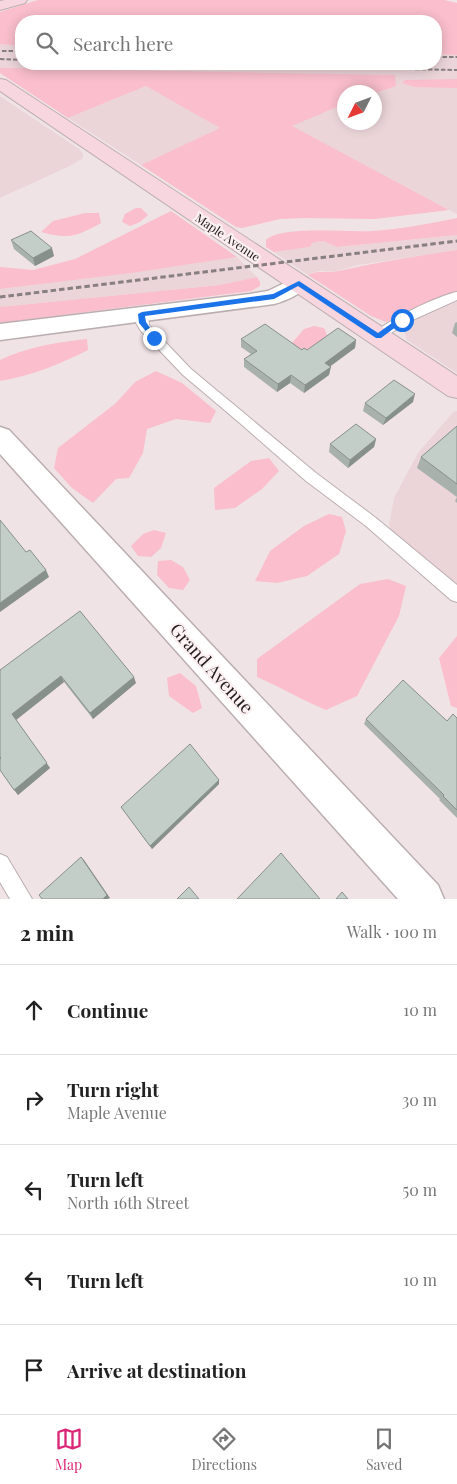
<!DOCTYPE html>
<html lang="en">
<head>
<meta charset="utf-8">
<style>
  :root { --surface:#fff; --page:#f6f6f6; --text:#222; --muted:#767676; --line:#e0e0e0; --accent:#db2777 }
  body { margin:0; font-family:"Playfair Display",serif; background:var(--page); color:var(--text) }
  .compass { position:absolute; left:337px; top:85px; width:45px; height:45px; border-radius:50%; background:var(--surface); box-shadow:0 2px 12px #0003; rotate:228deg }
  .stop { position:absolute; width:15px; height:15px; margin:-11px; border:4px solid #1a73e8; border-radius:50%; background:#fff }
  .stop.end { background:#1a73e8; border-color:#fff; box-shadow:0 1px 5px #0008 }
  .list { margin:0; padding:0; list-style:none }
  h2 { display:flex; justify-content:space-between; align-items:center; height:65px; margin:0; padding:0 20px; font-size:21px }
  h2 small { font-size:16px; font-weight:400; color:var(--muted) }
  .list li { display:grid; grid-template-columns:32px 1fr auto; gap:15px; align-items:center; box-sizing:border-box; height:90px; padding:0 20px; border-top:1px solid var(--line) }
  .list b { display:block; font-size:19px; white-space:nowrap }
  .list p { margin:0; font-size:16px; white-space:nowrap; color:var(--muted) }
  .list em { font-size:16px; font-style:normal; color:var(--muted) }
  .icon { flex:none; width:28px; height:28px; fill:none; stroke:currentColor; stroke-width:2; stroke-linecap:round; stroke-linejoin:round }
  .map { position:relative; flex:none; width:457px; height:899px; overflow:hidden }
  .search { position:absolute; background:var(--surface); box-shadow:0 2px 12px #0003; left:15px; right:15px; top:15px; height:55px; display:flex; align-items:center; gap:12px; box-sizing:border-box; padding:0 18px; border-radius:20px; color:var(--muted); font-size:19px }
  .sheet { height:515px; background:var(--surface) }
  nav { display:flex; justify-content:space-around; align-items:center; box-sizing:border-box; height:70px; border-top:1px solid var(--line); background:var(--surface); font-size:14px; color:var(--muted) }
  nav a { display:grid; justify-items:center; gap:2px }
  nav .on { color:var(--accent) }
  .map>svg:first-child { display:block }
</style>
</head>
<body>
<div class="map">
<svg width="457" height="899" viewBox="0 0 457 899">
  <rect width="100%" height="100%" fill="#f0e3e5"/>
  <path fill="#ebd5d9" d="M0 44 21 46V64H436V54L457 55V214L291 126 344 104V122H374L375 93 395 86V75L0 69Z
    M146 86 221 128 141 165 68 118Z
    M0 96 79 149 83 154V158L72 165 0 198Z
    M457 235V250L358 265 336 271H318L308 275 274 252 310 247 312 243 323 241 337 247Z
    M237 257 257 277 220 285 0 307V289L132 273Z
    M457 300V373L407 340 404 330 411 322 431 311Z
    M454 411H457V590L391 533 389 524 394 498 418 453Z"/>
  <path fill="#fabecc" d="M38 0H444L457 3V55L436 54V21H21V46L0 44V12Z
    M2 68 395 75 396 86 375 93 344 92V104L292 126 449 210 375 219 305 218 280 219 242 228 236 227 141 165 220 128 146 86 68 118 0 73V69Z
    M457 79V88L415 87 402 83 405 80Z
    M136 208H141L148 215 140 222 130 226 122 222 125 214Z
    M171 211 237 257 132 273 0 289V267L33 270 75 259Z
    M85 213H99L101 223C78 236 68 240 41 232L53 221Z
    M457 218V235L337 247 323 241 312 243 310 247 274 252 266 247V240C283 225 348 233 373 231 401 229 429 224 457 218Z
    M457 250V292L447 294 386 322 371 316 308 275C319 270 328 273 339 271 378 262 417 256 457 250Z
    M257 277 260 282V286L251 291 0 323V307L220 285Z
    M314 326 324 328 327 335 316 347 302 350 291 344 304 329Z
    M87 339 88 350C60 364 31 376 0 381V360C26 347 59 342 87 339Z
    M156 371 182 383 216 411 210 423 176 419 147 429 143 453 129 478 116 479 93 503 72 488 54 468 58 448 116 403 135 382Z
    M269 458 279 471 262 489 235 508 215 510 214 488 251 461Z
    M329 514 342 517 346 531 339 554 307 576 277 583 255 581 270 551 304 526Z
    M154 530 166 533 161 548 151 557 138 556 131 546 143 534Z
    M171 560 183 567 190 580 183 590 169 588 157 575 158 561Z
    M388 579 406 586 399 616 357 696 326 710C301 700 281 687 257 677V659L360 584Z
    M457 636V708L451 706 439 658Z
    M180 673 196 686 202 708 193 713 169 696 167 678Z"/>
  <g fill="none" stroke-linecap="round" stroke-linejoin="round">
    <g stroke="#bbaeb1" stroke-width="2">
      <path id="lane" d="M457 292V300L406 323 382 339H374L372 336C382 322 440 295 457 292Z
        M142 310 148 314 149 325 191 369 316 473 376 518 457 585V602L451 600 366 526 306 481 241 424 183 375 141 331 136 323V314Z
        M0 854 7 857 32 899H10L0 882Z"/>
    </g>
    <g stroke="#bbaeb1" stroke-width="3">
      <path id="street" d="M299 276 307 278 310 283C303 293 286 301 274 304L0 340V324L250 294 268 291Z
        M0 427 9 430 438 885 444 899H398L0 454Z"/>
    </g>
    <g stroke="#bbaeb1" stroke-width="2">
      <path id="secondary" d="M5 0H27L25 3 0 10V1Z
        M0 79 6 80 457 376V398L448 396 0 91Z"/>
    </g>
    <use href="#lane" fill="#fff" fill-rule="evenodd"/>
    <use href="#street" fill="#fff" fill-rule="evenodd"/>
    <use href="#secondary" fill="#f7d6df" fill-rule="evenodd"/>
    <path stroke="#887f81" stroke-width="2" stroke-dasharray="4.5 2" stroke-linecap="butt" d="M2 51H21
      M436 57H457
      M0 59 21 60
      M155 64 457 70"/>
    <path stroke="#887f81" stroke-width="3" stroke-dasharray="5.5 3" stroke-linecap="butt" d="M0 297 457 241"/>
  </g>
  <path fill="#a8b1ac" d="M11 240 54 256 35 266 14 249Z
    M457 322V337L452 333 455 323Z
    M241 339 302 350H307L356 340 355 348 330 366 329 375 304 393 290 383 277 392 244 367V359L251 354 241 347Z
    M413 402 383 425 363 411 365 403Z
    M457 426V503L455 501 457 497 417 468 421 457Z
    M376 439 374 447 348 468 329 452 330 444Z
    M0 670 136 683 93 719 64 682 16 720 50 768 18 795 1 758Z
    M457 718V818L439 800 440 799 364 724 366 719 447 721Z
    M219 784 152 849 121 807Z"/>
  <path fill="#88908c" d="M52 248 54 256 35 266 33 258Z
    M356 340 355 348 324 371 325 363Z
    M331 367 329 375 304 393 305 385Z
    M291 375 290 383 277 392 278 384Z
    M415 394 413 402 383 425 386 418Z
    M376 439 374 447 348 468 350 460Z
    M46 570 49 577 0 612V603Z
    M61 676 64 682 16 720 50 768 18 795 14 790 12 714Z
    M134 677 136 683 93 719 90 713Z
    M219 780V784L152 849 150 846Z
    M81 857 84 860 110 898 108 899H103Z"/>
  <path fill="#c3cec8" stroke="#88908c" d="M31 231 52 248 33 258 11 240Z
    M265 324 302 350 304 348 307 350 338 328 356 340 325 363 331 367 305 385 291 375 278 384 244 359 257 351 241 339Z
    M394 380 415 394 386 418 365 403Z
    M356 424 376 439 350 460 330 444Z
    M457 426V484L421 457Z
    M0 520 26 552 30 550 46 570 0 603Z
    M80 611 134 677 90 713 61 676 12 714 47 763 14 790 0 770V759L1 758 0 757V670Z
    M403 680 447 721 453 714 457 718V810L443 796 444 795 366 719Z
    M190 744 219 780 150 846 121 807Z
    M281 853 320 899H237Z
    M81 857 107 895 103 899H42L39 895Z
    M189 887 199 899H177Z
    M342 892 348 899H336Z"/>
  <path fill="#1a73e8" d="M299 281 378 333 399 318 405 320 381 338H376L298 286 274 299 145 316 146 322 157 338 154 341 139 323 138 314 142 312 273 294Z"/>
  <g text-anchor="middle" dominant-baseline="central" stroke-width="4.5" stroke-linejoin="round" paint-order="stroke">
    <g font-size="12" fill="#1f1a1b" stroke="#fdf0f2">
      <text transform="translate(228 237) rotate(34)">Maple Avenue</text>
    </g>
    <g font-size="18" fill="#1f1a1b" stroke="#fdf0f2">
      <text transform="translate(212 668) rotate(48)">Grand Avenue</text>
    </g>
  </g>
</svg>
<svg class="compass" viewBox="-18 -18 36 36"><path d="M0-13l5 13h-10z" fill="#e53935"/><path d="M0 13l5-13h-10z" fill="#767676"/></svg>
<div class="stop" style="left:402px;top:320px"></div>
<div class="stop end" style="left:154px;top:338px"></div>
<div class="search"><svg class="icon" aria-label="search" viewBox="0 0 24 24"><circle cx="10" cy="10" r="6"/><path d="M15 15l6 6"/></svg>Search here</div>
</div>
<section class="sheet">
<h2>2 min<small>Walk · 100 m</small></h2>
<ul class="list">
<li><svg class="icon" aria-label="ahead" viewBox="0 0 24 24"><path d="M12 20V5M6 11l6-6 6 6"/></svg><div><b>Continue</b></div><em>10 m</em></li>
<li><svg class="icon" aria-label="right" viewBox="0 0 24 24"><path d="M7 20v-9h11M14 6l5 5-5 5"/></svg><div><b>Turn right</b><p>Maple Avenue</p></div><em>30 m</em></li>
<li><svg class="icon" aria-label="left" viewBox="0 0 24 24"><path d="M17 20v-9H6M10 6l-5 5 5 5"/></svg><div><b>Turn left</b><p>North 16th Street</p></div><em>50 m</em></li>
<li><svg class="icon" aria-label="left" viewBox="0 0 24 24"><path d="M17 20v-9H6M10 6l-5 5 5 5"/></svg><div><b>Turn left</b></div><em>10 m</em></li>
<li><svg class="icon" aria-label="arrive" viewBox="0 0 24 24"><path d="M6 21V4h12l-3 4 3 4H6"/></svg><div><b>Arrive at destination</b></div></li>
</ul>
</section>
<nav>
<a class="on"><svg class="icon" aria-label="map" viewBox="0 0 24 24"><path d="M3 6l6-2 6 2 6-2v14l-6 2-6-2-6 2zM9 4v14M15 6v14"/></svg>Map</a>
<a><svg class="icon" aria-label="directions" viewBox="0 0 24 24"><path d="M12 3l9 9-9 9-9-9zM9 14v-3h6M13 9l2 2-2 2"/></svg>Directions</a>
<a><svg class="icon" aria-label="saved" viewBox="0 0 24 24"><path d="M7 4h10v16l-5-4-5 4z"/></svg>Saved</a>
</nav>
</body>
</html>
